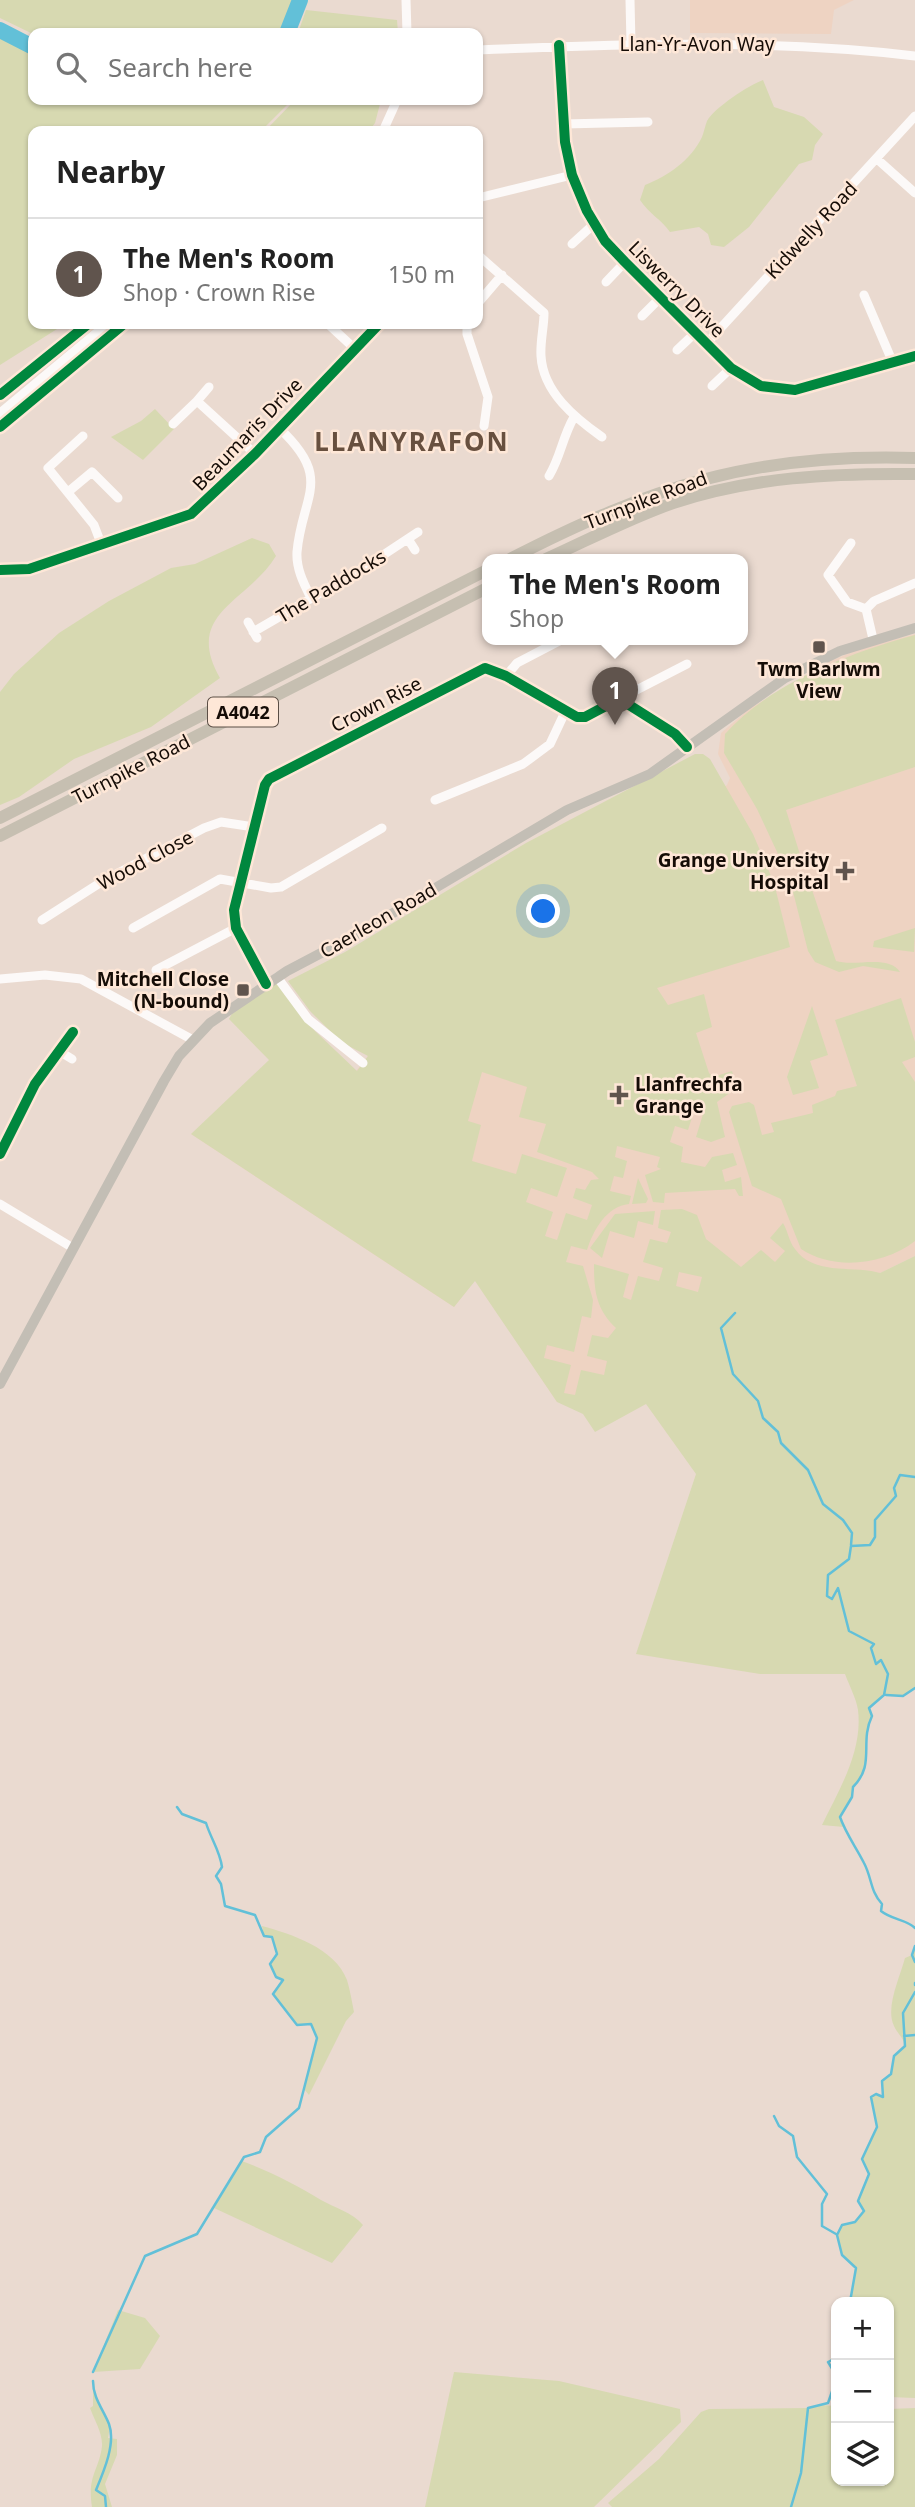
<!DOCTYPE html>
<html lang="en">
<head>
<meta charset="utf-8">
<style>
  :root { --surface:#fff; --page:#f2f2f2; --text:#222; --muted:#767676; --line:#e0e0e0; --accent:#60544d }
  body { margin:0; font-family:"Noto Sans",sans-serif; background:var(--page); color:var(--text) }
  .controls { position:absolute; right:21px; bottom:21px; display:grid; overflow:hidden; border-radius:14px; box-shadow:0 2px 5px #0004 }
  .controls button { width:63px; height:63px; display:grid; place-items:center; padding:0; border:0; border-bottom:2px solid var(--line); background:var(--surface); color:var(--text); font:35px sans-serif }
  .you { position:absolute; left:544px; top:912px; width:24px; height:24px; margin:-18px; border:5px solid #fff; border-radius:50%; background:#1a73e8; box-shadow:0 0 0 10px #1a73e833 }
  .badge { display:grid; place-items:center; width:46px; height:46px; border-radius:50%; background:var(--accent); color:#fff; font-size:23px; font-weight:700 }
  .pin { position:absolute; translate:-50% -58px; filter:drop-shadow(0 2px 4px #0008) }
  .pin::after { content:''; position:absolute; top:37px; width:24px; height:21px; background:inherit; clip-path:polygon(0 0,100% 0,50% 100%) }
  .popup { position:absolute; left:482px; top:554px; width:266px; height:91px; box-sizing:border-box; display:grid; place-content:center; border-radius:14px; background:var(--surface); filter:drop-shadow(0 2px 5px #0005); font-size:23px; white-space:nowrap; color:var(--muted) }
  .popup b { font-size:26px; color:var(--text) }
  .popup::after { content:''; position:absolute; left:50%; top:100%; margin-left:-14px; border:14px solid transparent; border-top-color:var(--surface) }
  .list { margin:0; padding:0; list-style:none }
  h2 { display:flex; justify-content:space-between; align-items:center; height:91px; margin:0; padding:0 28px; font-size:30px }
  h2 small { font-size:23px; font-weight:400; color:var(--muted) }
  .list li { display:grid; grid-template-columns:46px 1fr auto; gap:21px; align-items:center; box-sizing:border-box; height:112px; padding:0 28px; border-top:2px solid var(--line) }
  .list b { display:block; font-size:26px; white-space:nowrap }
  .list p { margin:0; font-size:23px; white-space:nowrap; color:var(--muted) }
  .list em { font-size:23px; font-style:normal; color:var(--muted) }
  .icon { flex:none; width:38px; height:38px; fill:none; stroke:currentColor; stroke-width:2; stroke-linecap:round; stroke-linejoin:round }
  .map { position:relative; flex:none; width:915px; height:2507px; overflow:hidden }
  .search { position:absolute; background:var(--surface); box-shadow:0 2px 5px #0004; left:28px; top:28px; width:455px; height:77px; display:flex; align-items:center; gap:18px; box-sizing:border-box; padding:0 24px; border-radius:14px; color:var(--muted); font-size:26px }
  .panel { position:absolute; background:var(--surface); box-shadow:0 2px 5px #0004; left:28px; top:126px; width:455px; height:203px; border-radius:14px }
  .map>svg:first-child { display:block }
</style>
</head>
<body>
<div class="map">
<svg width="915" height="2507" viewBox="0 0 915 2507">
  <rect width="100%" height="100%" fill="#eadad0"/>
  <path fill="#eed3c2" d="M690 0H854L834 10 831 34 690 33Z
    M915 634V1256L880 1273 915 1308 557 1402 475 1280 454 1307 191 1134 353 1075 368 1056 358 1043 727 785 730 778 718 754 721 733 749 709 828 662 859 649Z"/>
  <path fill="#d7d9b1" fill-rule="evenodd" d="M0 0H296L283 33 33 34 0 18Z
    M306 10 397 20 398 33H298Z
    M0 36 33 52V100H292L261 131H33V324H65L0 365Z
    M763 80 774 107 804 117 823 134 815 145 812 160 799 164 749 227 724 247 711 245 708 234 699 227 670 232C661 219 649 214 640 200L645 185C668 176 691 160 702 137 704 132 705 126 707 121 714 108 749 85 763 80Z
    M295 100H381L375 123 369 131H265Z
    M155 409 174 429 143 460 111 437 141 421Z
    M252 538 269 544 276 556C247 603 183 613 220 678L151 727 74 759 19 797 0 805V692L14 674 59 633 109 601 171 568 195 564Z
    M915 635V767L786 810 803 864 785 869 757 809 724 753 725 734C769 684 851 652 915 635Z
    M695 754H703L710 759 753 834 774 883 790 947 657 988 668 1005 704 994 712 1027 696 1033 709 1073 713 1077 732 1071 737 1088 717 1102 725 1137 711 1142 696 1137 704 1111 695 1108 688 1130 675 1126 670 1142 683 1147 681 1162 705 1167 712 1157 733 1153 737 1165 722 1170 725 1182 741 1177 743 1196H739L735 1189 665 1193 664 1203 653 1202 645 1175 661 1169 657 1167 660 1157 617 1146 615 1157 627 1161 623 1178 614 1176 610 1191 631 1196 629 1204C607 1206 593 1230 587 1250L571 1246 566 1262 583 1266 593 1300 591 1318 582 1316 574 1352 547 1345 544 1358 571 1365 564 1393 575 1395 581 1370 604 1375 607 1361 587 1356 592 1335 608 1338 616 1328C596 1309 594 1291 594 1264L629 1274 623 1297 631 1300 638 1276 659 1281 663 1268 643 1262 650 1239 667 1243 671 1232 658 1228 661 1210 682 1209 697 1215 706 1239 741 1267 761 1250 775 1262 785 1251 770 1238 783 1223C788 1231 789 1242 795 1249 814 1276 853 1265 880 1273L915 1256V1688L903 1696 884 1695 869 1708 872 1716C860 1743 876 1764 853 1787L852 1797 840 1817 844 1827 822 1825C839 1790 863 1751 858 1710 856 1698 849 1685 845 1674H760L636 1654 696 1474 646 1404 595 1432 583 1414 557 1402 475 1281 454 1307 191 1134 269 1060 229 1019 234 1010 277 983 315 1031 357 1071 368 1056 341 1042 310 1011 288 981 345 952 526 843ZM482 1072 527 1087 519 1117 546 1124 537 1152 592 1172 599 1179 591 1180 585 1190 576 1188 573 1198 592 1205 587 1220 566 1213 557 1240 545 1236 553 1212 526 1202 531 1188 557 1197 567 1168 522 1154 516 1174 472 1161 481 1125 468 1121ZM679 1272 702 1277 698 1292 676 1286Z
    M801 875H807L836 961C855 967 889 954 900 972L863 966 839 972 815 962 808 951 790 880Z
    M915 928 914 952 873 947 874 941Z
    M901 998 915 1042V1057L902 1062 915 1082V1241C884 1265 834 1271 801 1249L781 1199 752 1186 729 1112 732 1106 749 1102 754 1105 762 1135 774 1132 771 1123 813 1113 812 1105 835 1096 837 1091 857 1086 835 1020Z
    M812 1006 828 1055 810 1061 819 1088 793 1095 787 1077Z
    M638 1178 648 1199 646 1203 632 1204Z
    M655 1211 653 1225 638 1221 634 1238 610 1231 602 1258 590 1248 615 1214Z
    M262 1926C291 1934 335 1948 347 1980 350 1990 352 2002 354 2012L346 2021 309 2095 304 2089 317 2038 311 2025H297L273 1994 282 1980 276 1977 270 1964 277 1954 272 1937 264 1936Z
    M915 1946V2398L889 2397V2302H850L856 2268 842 2255 837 2235 842 2225 855 2222 864 2211 858 2201 868 2174 862 2159 877 2127 871 2097 876 2094 883 2097 882 2081 891 2074 894 2056 905 2046C903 2036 898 2035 894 2026 885 2008 900 1977 905 1958L912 1955Z
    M242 2161C271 2172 295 2184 321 2200 335 2208 352 2212 363 2225L332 2263 214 2208Z
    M118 2310 145 2318 160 2336 140 2369 93 2372Z
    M454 2372 559 2381 680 2409 681 2422 594 2507H425Z
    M93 2388 110 2427 108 2438 117 2439V2455L105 2484 112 2507H92C87 2475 99 2471 102 2446 103 2434 94 2419 90 2408L93 2406Z
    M821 2405 836 2406V2481H889V2409L915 2408V2507H612L608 2503 659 2459 701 2412 709 2409 808 2408Z"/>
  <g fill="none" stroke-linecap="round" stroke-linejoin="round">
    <path stroke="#62c0d8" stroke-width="2.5" d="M735 1313 721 1328 733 1374 758 1401 763 1418 778 1432 781 1443 808 1470 823 1504 843 1520 852 1533 851 1545
      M915 1477 900 1475 894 1488 896 1496 875 1520V1537L870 1545 851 1546 849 1559 828 1575 827 1596 832 1599 838 1588 849 1631 874 1644 871 1648 876 1664 881 1660 888 1674 884 1695 869 1708 872 1716C859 1743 876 1764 853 1787L852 1797 840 1817C846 1834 856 1847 864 1863 872 1878 870 1891 882 1904L881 1911C892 1920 906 1919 915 1928
      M886 1695 903 1696 915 1688
      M915 1946 912 1955 915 1962
      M915 1983V1985
      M904 2036 915 2035
      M774 2116 779 2126 793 2136 797 2157 827 2194 822 2204V2226L836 2234
      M850 2302 856 2268 842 2255 837 2235 842 2225 855 2222 864 2211 858 2201 869 2174 862 2159 877 2127 871 2097 876 2094 883 2097 882 2081 891 2074 894 2056 905 2046 903 2013 915 1992
      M836 2358 828 2362 836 2375
      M93 2372 145 2256 197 2234 244 2157 260 2152 266 2137 299 2108 317 2038 311 2024 297 2025 273 1994 283 1980 276 1977 270 1964 277 1954 272 1937 264 1936 255 1915 225 1906 221 1884 216 1876 222 1867C220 1851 211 1839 206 1823L182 1814 177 1807
      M93 2381C93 2398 103 2409 109 2424 116 2443 104 2471 96 2490L105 2496 106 2507
      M791 2507 801 2473 808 2408 828 2403 836 2380"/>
    <path stroke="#62c0d8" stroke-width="16" d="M0 30 33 47
      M287 33 300 0"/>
    <path stroke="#fcf9f8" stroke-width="9" d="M406 0 407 33
      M630 0 631 44
      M559 45 565 142 572 175 587 211 605 241 625 262 731 368 761 386 795 390 915 356
      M478 50C624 44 769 39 915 56
      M564 124 648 122
      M383 131 397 100
      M877 159 915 193
      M478 198 572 175
      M572 244 594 224
      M478 255 544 313C544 327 540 342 541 356 543 392 575 418 602 437
      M606 282 625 262
      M864 295 893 363
      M478 303 502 275
      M642 316 660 298
      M328 324 355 349
      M467 324V334L488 397 484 426
      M706 344 915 116
      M677 350 695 333
      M712 386 731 368
      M197 401 209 387
      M0 413 107 324
      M173 424 197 401 255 454
      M279 428C334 479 302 495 297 552 296 569 304 584 311 598
      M83 436 48 468 94 525 102 546
      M549 476C561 456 562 438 574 417
      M68 492 92 472 118 498
      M408 539 415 550
      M851 543 828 575 847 602 866 609
      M0 570 29 569 191 514 255 454 379 324
      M248 622 257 638
      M253 632 365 567 418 532
      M873 639 866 609 874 601 915 583
      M506 676 517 663 563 639
      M617 700 687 664
      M435 800 523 764 550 744 566 710
      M42 920 103 881 204 828 221 822 254 827
      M133 928 220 879 271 888 281 887 382 828
      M156 970 236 928
      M277 977 308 1019 363 1063
      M0 979 45 975 81 979 193 1040
      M266 984 236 928 234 910 265 785 269 779 485 668 506 676 577 717H585L617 700 626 703 675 734 687 747
      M59 1051 72 1059
      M0 1154 35 1084 73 1032
      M0 1204 73 1248"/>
    <path stroke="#c3beb5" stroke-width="10" d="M0 1384 164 1081 179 1056 210 1023 287 971 361 932 567 810 650 774 785 678 840 651 915 628"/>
    <path stroke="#c6bfb1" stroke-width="12" d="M510 559C652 486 753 453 915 458
      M546 559C588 540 630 518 673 503 752 477 832 473 915 474
      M0 818 487 570
      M0 836 487 588"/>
    <g stroke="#fee7d7" stroke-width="15">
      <path id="cycleway" d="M559 45 565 142 572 175 587 211 605 241 625 262 731 368 761 386 795 390 915 356
        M0 395 88 324
        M0 427 124 324
        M0 570 29 569 191 514 255 454 379 324
        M266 984 236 928 234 910 265 785 269 779 485 668 506 676 577 717H585L617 700 626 703 675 734 687 747
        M0 1154 35 1084 73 1032"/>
    </g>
    <use href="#cycleway" stroke="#00873e" stroke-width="10"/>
  </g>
  <g fill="#60544d" stroke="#fee7d7" stroke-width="2.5">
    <rect x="812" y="640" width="14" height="14" rx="3.5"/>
    <path d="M841.5 860.5h7v7h7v7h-7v7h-7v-7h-7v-7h7z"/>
    <rect x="236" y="983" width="14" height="14" rx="3.5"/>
    <path d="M615.5 1084.5h7v7h7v7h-7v7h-7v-7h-7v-7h7z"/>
  </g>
  <g text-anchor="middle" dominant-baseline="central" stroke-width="5" stroke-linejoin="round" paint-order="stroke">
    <rect fill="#fee7d7" stroke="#5b4e45" stroke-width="2" x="208" y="697.5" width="70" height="29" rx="5"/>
    <g font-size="18" font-weight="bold" fill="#150c06">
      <text x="243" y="712">A4042</text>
    </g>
    <g font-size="19" fill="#150c06" stroke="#fee7d7">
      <text x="697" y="44">Llan-Yr-Avon Way</text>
      <text transform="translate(811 230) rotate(-47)">Kidwelly Road</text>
      <text transform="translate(677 289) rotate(45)">Liswerry Drive</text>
      <text transform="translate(247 434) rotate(-46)">Beaumaris Drive</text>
      <text transform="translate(646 500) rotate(-21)">Turnpike Road</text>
      <text transform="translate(331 586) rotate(-31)">The Paddocks</text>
      <text transform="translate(376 704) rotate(-27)">Crown Rise</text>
      <text transform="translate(131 769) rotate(-27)">Turnpike Road</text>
      <text transform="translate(145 860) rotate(-28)">Wood Close</text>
      <text transform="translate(378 920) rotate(-30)">Caerleon Road</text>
    </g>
    <g font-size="19" font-weight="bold" fill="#150c06" stroke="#fee7d7" text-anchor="end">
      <text x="819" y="669" text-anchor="middle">Twm Barlwm<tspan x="819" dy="22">View</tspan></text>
      <text x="829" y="860">Grange University<tspan x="829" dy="22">Hospital</tspan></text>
      <text x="229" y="979">Mitchell Close<tspan x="229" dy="22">(N-bound)</tspan></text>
      <text x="635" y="1084" text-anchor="start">Llanfrechfa<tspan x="635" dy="22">Grange</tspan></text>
    </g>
    <g font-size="26" font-weight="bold" letter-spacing="2" fill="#68503f" stroke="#fee7d7">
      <text x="412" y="441">LLANYRAFON</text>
    </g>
  </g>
</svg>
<div class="controls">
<button>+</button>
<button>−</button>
<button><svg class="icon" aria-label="layers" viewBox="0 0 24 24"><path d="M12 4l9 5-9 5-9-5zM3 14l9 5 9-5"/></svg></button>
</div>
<div class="you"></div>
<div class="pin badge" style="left:615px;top:725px">1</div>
<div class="popup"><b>The Men's Room</b>Shop</div>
<div class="search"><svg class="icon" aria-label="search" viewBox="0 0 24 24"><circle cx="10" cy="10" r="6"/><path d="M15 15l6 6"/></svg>Search here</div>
<section class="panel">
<h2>Nearby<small></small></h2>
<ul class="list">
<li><span class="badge">1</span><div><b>The Men's Room</b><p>Shop · Crown Rise</p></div><em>150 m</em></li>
</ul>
</section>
</div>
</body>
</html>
